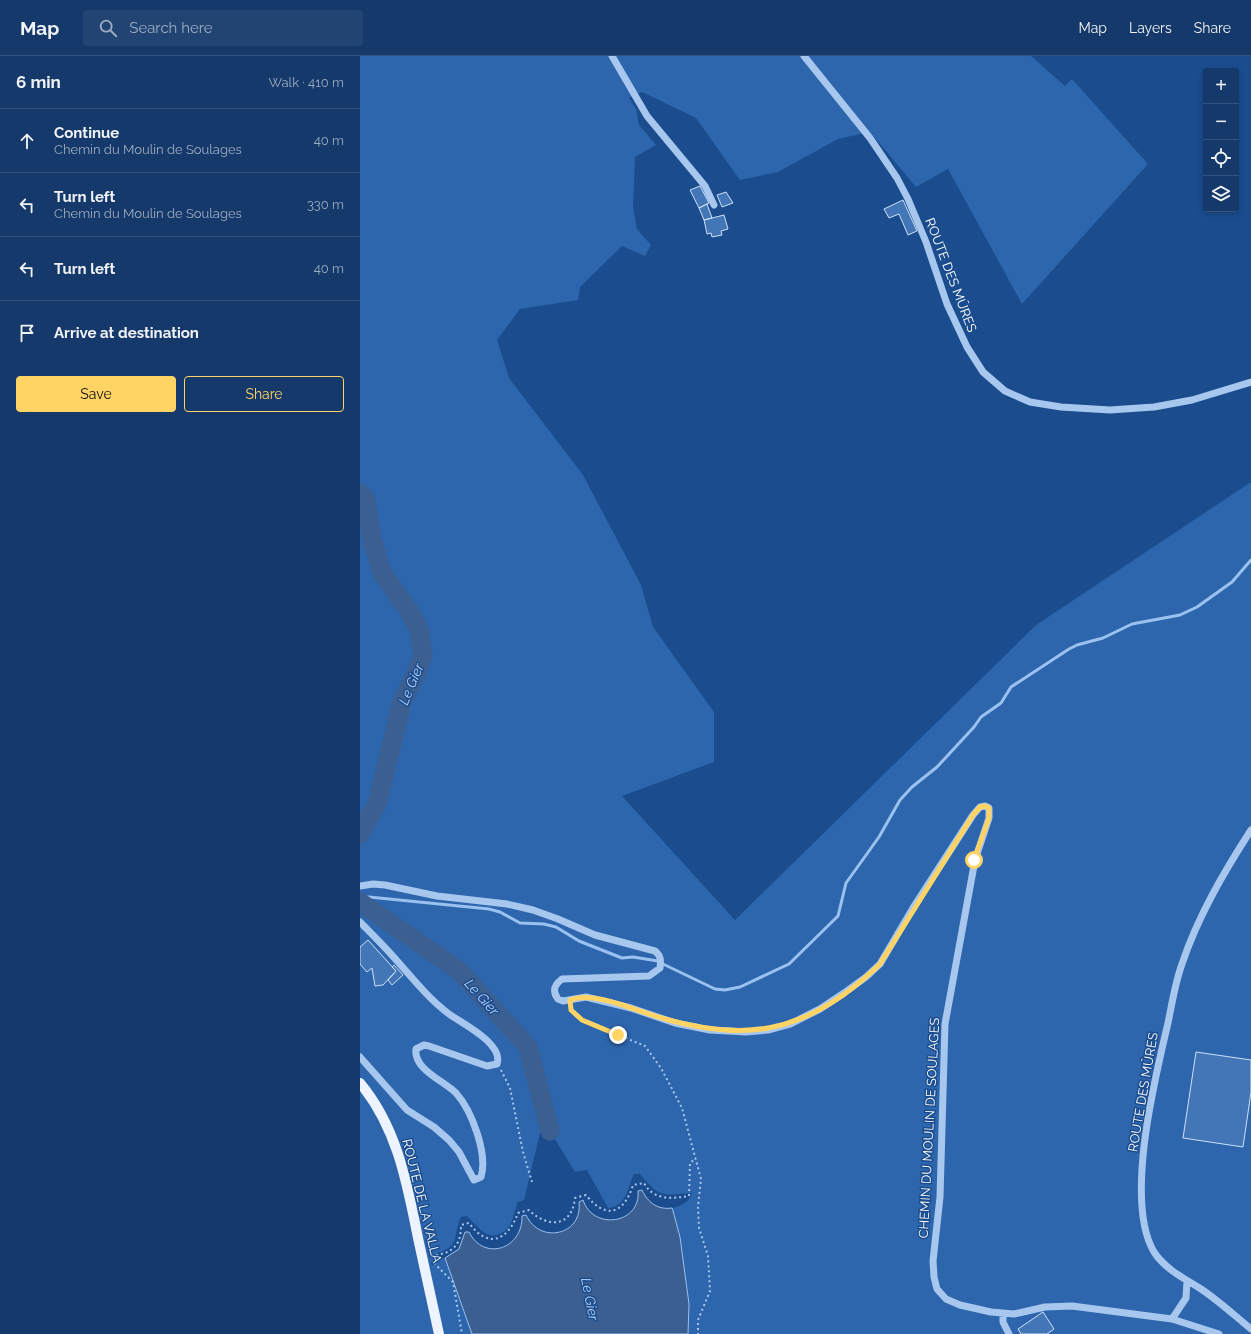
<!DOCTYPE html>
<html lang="en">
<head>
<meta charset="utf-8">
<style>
  :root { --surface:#14396a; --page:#214472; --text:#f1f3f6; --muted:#9dacc1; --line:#33537e; --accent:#ffd364 }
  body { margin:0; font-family:Raleway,sans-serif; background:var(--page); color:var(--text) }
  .controls { position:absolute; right:12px; top:12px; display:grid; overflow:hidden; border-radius:4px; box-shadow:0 2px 6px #0003 }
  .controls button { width:36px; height:36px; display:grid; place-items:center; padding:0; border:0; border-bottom:1px solid var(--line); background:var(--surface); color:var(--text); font:20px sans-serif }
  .stop { position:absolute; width:12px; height:12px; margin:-9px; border:3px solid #ffd364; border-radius:50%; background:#fff }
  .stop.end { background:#ffd364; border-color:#fff; box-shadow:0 1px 4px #0008 }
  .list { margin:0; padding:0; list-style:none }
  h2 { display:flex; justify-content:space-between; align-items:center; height:52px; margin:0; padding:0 16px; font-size:17px }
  h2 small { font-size:13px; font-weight:400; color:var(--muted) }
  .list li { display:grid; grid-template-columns:26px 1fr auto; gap:12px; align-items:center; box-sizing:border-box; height:64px; padding:0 16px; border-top:1px solid var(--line) }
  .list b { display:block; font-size:15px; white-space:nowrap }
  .list p { margin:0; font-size:13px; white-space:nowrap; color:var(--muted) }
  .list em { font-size:13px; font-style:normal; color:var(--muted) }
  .actions { display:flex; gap:8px; padding:12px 16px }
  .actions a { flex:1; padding:9px 0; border:1px solid var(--accent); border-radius:4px; text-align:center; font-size:14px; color:var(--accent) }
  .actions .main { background:var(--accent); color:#111 }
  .icon { flex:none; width:22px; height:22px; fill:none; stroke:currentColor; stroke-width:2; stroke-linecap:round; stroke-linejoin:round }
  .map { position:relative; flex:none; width:891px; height:1278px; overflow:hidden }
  header { display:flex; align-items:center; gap:24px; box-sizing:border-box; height:56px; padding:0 20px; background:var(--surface); border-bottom:1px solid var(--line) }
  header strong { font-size:19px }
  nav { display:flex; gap:22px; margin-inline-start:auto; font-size:14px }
  .search { width:280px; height:36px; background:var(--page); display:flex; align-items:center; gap:10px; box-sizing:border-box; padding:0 14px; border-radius:4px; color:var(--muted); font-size:15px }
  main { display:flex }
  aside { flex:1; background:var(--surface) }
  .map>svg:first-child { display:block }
</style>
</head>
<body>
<header>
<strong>Map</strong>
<div class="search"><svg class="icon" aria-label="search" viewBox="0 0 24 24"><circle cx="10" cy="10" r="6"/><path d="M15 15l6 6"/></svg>Search here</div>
<nav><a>Map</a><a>Layers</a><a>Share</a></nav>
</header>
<main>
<aside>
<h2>6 min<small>Walk · 410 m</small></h2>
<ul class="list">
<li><svg class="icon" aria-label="ahead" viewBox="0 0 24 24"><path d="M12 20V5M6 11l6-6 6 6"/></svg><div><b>Continue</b><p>Chemin du Moulin de Soulages</p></div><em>40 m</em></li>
<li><svg class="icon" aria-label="left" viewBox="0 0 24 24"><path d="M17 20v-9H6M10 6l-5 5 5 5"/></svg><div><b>Turn left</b><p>Chemin du Moulin de Soulages</p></div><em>330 m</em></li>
<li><svg class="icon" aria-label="left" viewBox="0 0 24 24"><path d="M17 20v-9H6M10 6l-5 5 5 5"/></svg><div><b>Turn left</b></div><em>40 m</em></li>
<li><svg class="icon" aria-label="arrive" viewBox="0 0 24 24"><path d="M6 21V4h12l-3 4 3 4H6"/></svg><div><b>Arrive at destination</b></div></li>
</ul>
<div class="actions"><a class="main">Save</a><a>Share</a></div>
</aside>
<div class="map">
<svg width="891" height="1278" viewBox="0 0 891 1278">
  <rect width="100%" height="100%" fill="#1a4c8e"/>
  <path fill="#2d66ac" d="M0 0H671L705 30 712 23 788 108 662 248 588 113 556 131 510 76 478 83 418 116 380 124 336 62 282 36 269 42 276 53 279 69 296 89 275 101 273 151 277 173 291 189 285 200 262 190 220 231 218 244 160 253 137 284 149 322 223 419 281 529 293 571 354 656V706L262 740 375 864 676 569 891 426V1278H328L329 1248 320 1181 312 1152C322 1150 329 1146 332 1137 302 1140 299 1141 280 1118H274C267 1133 267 1150 248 1152L227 1114 215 1116 190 1075 180 1077 164 1144 158 1146C155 1153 154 1160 151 1167 149 1172 145 1176 140 1178 126 1184 116 1169 107 1160L101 1161C92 1179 102 1190 77 1197L81 1202H85L112 1278H0Z"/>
  <path fill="#3b5f90" stroke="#9ac1f0" d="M282 1134C288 1147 298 1154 312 1152L313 1155 320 1181 329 1248 328 1278H112L85 1202 99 1193 105 1176H109C124 1206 163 1193 162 1160L166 1159C180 1189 223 1179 219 1146L223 1144C233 1175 281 1168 278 1135Z"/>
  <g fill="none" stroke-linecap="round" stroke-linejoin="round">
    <path stroke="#9ac1f0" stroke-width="3" d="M0 842 9 841 129 853 140 856 160 867 184 868 196 871 219 885 262 902 273 901 298 905
      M303 908 355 933 365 934 380 931 429 908 478 860 486 827 519 781 540 744 552 731 577 711 614 671 621 661 641 647 651 631 709 593 717 589 743 582 772 568 820 559 837 551 872 526 891 504"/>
    <path stroke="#3b5f90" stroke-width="19" d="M0 437 6 444 12 483 22 517 47 552 59 573 63 599 58 614 42 646 17 748 0 778
      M0 846 98 914 168 991 190 1075"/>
  </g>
  <path fill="#4376b6" stroke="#cde1fa" d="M340 130 349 147 339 152 330 134Z
    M366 136 373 147 362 151 357 139Z
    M543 144 557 175 548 179 539 158 529 162 524 153Z
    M347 148 352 162 344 164 339 152Z
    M364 159 368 173 361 175 362 179 352 181 351 177 347 178 344 164Z
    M8 884 36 915 23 929 15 930 12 912 7 916 0 908V891Z
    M34 909 43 919 32 929 28 924 36 915 32 911Z
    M836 996 891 1004V1036L883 1091 823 1082Z
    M683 1256 694 1273 687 1278H661L658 1273Z"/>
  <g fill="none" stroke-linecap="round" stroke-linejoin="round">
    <path stroke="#a7c7ee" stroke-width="2" stroke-dasharray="2 3" stroke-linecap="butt" d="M210 951 211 954 222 964 285 990 301 1012 322 1052 341 1123 338 1151 339 1172 348 1200 350 1235 338 1264V1278
      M141 1014 150 1032 163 1096 172 1126
      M71 1200C92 1197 101 1191 101 1169L109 1167C129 1194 148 1184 158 1157L169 1154C187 1172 212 1172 215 1142L226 1139C246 1164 264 1158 273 1129L284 1127C293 1144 311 1143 329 1140L330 1107 336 1102
      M74 1207 93 1226 102 1278"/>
    <path stroke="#a7c7ee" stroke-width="7" d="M252 0 287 60 345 130 354 149
      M444 0 510 82 537 122 548 143 566 186 587 248 607 291 623 316 645 335 670 346 701 351 750 354 794 351 832 344 891 326
      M891 774C864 816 838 860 822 908 815 927 812 948 808 967 795 1022 764 1146 794 1196 805 1213 825 1223 841 1233 859 1245 875 1260 891 1273
      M0 830 13 828 25 829 77 840 147 848 173 854 198 863 235 879 295 895C301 900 301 904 300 912L289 920 202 923C194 929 192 935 198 943L203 945 226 941 271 952 315 967 350 974 386 976 408 974 430 968 460 953 484 937 506 921 520 908 553 852 613 759 620 751 625 750 629 752V762L615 804 585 968 580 1141 573 1205 574 1221 577 1233 586 1243 600 1249 631 1256 654 1258 685 1251 712 1250 812 1263 859 1278
      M0 866C13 879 26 892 38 906 54 924 69 943 89 958 103 968 144 988 137 1008L127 1010 69 990 64 989 56 993C53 1013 84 1025 96 1037 112 1055 128 1098 121 1121L114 1124 99 1096 89 1084 74 1071 47 1054 0 1001
      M643 1258V1266L649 1278
      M812 1263 826 1242 827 1225"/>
    <path stroke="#eef4ff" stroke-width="10" d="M0 1027C37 1071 47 1127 58 1182 65 1214 72 1246 79 1278"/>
  </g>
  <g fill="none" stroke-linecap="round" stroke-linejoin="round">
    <path stroke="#ffd364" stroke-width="5" d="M258 979 222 964 211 954 210 944C230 936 263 949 283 956 379 989 445 981 520 908L613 759 620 751 625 750 629 752V762L614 804"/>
  </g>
  <g text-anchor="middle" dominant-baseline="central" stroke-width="3" stroke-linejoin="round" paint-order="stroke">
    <g font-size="13" fill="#fff" stroke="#1a4c8e">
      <text transform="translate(591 219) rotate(69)">ROUTE DES MÛRES</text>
      <text transform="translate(783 1036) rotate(-80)">ROUTE DES MÛRES</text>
      <text transform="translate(569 1072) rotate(-87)">CHEMIN DU MOULIN DE SOULAGES</text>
      <text transform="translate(62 1145) rotate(76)">ROUTE DE LA VALLA</text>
    </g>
    <g font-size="14" font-style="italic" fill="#b3d1f5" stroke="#1a4c8e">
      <text transform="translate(51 628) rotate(-67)">Le Gier</text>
      <text transform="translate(122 941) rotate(48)">Le Gier</text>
      <text transform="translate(230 1243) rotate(79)">Le Gier</text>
    </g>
  </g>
</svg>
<div class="controls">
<button>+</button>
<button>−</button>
<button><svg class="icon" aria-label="locate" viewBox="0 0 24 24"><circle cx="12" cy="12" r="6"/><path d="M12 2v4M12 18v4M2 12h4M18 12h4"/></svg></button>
<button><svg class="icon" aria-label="layers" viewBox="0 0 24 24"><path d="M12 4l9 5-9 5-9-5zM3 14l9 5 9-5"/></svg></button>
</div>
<div class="stop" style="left:614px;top:804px"></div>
<div class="stop end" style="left:258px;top:979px"></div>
</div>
</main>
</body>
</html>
